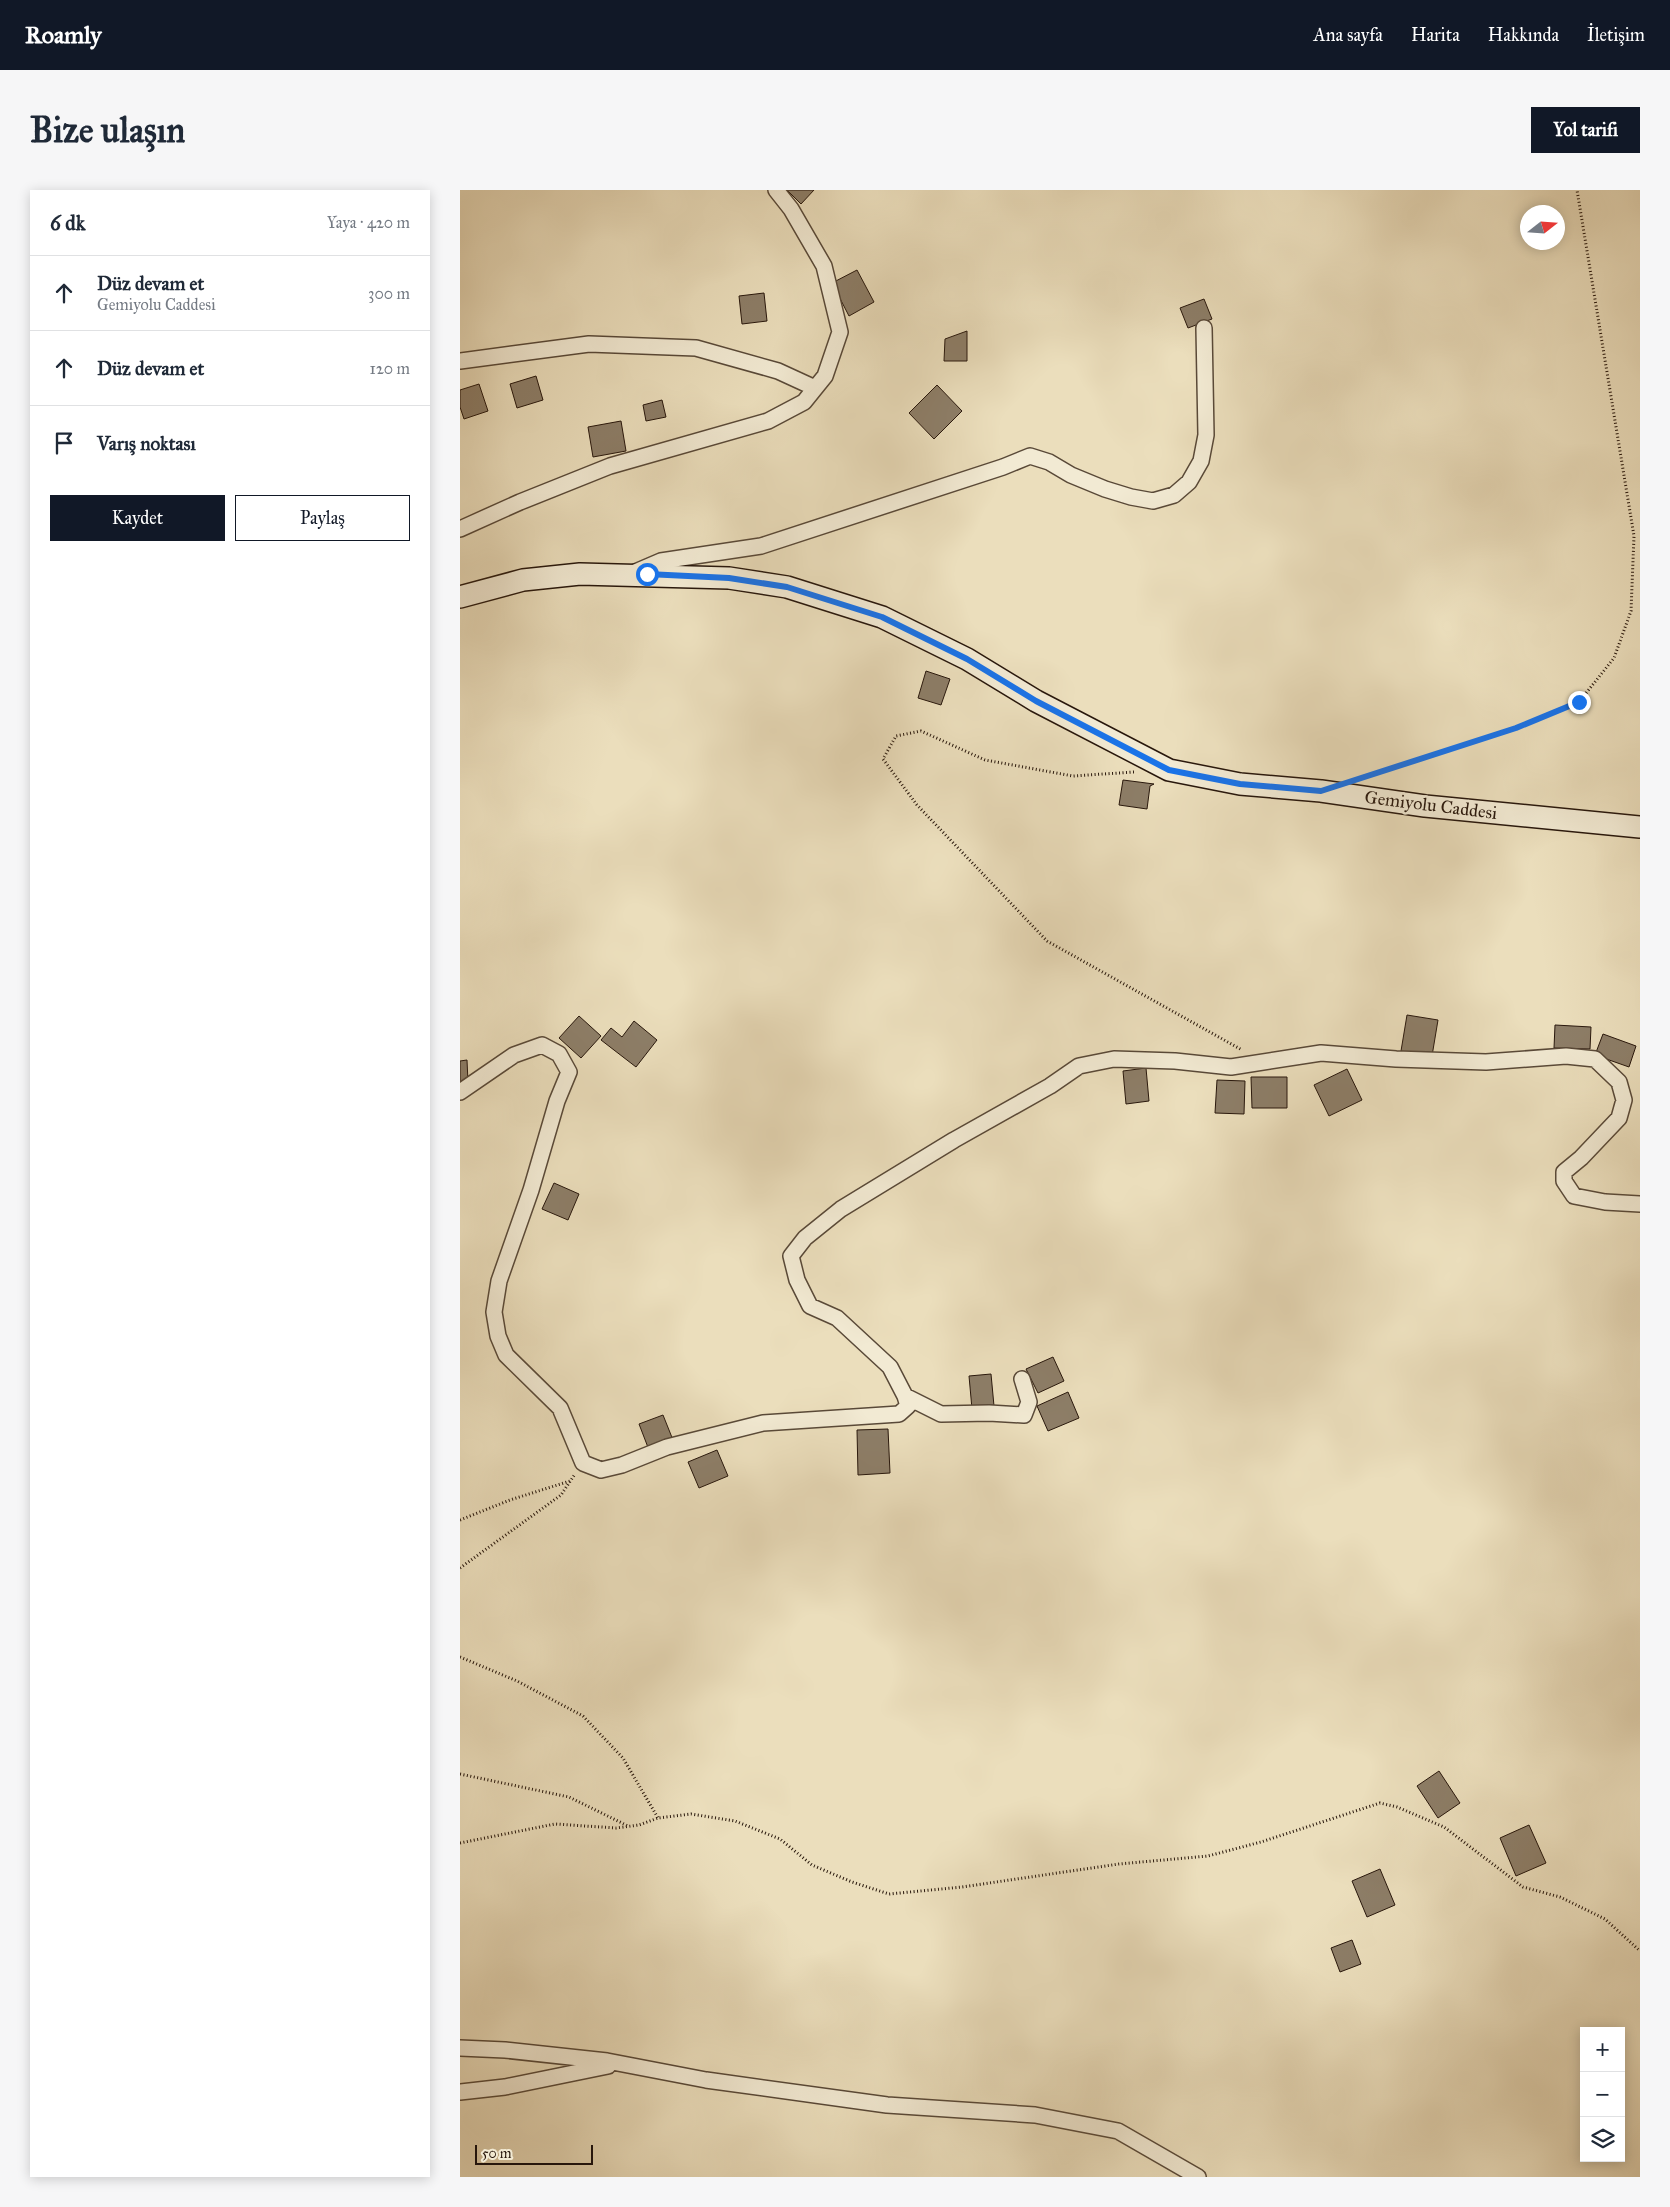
<!DOCTYPE html>
<html lang="tr">
<head>
<meta charset="utf-8">
<style>
  :root { --surface:#fff; --page:#f6f6f7; --text:#1f2937; --muted:#747a83; --line:#e0e1e3; --accent:#111827 }
  body { margin:0; font-family:"IM FELL Great Primer",serif; background:var(--page); color:var(--text) }
  .controls { position:absolute; right:15px; bottom:15px; display:grid; overflow:hidden; border-radius:0px; box-shadow:0 2px 12px #0003 }
  .controls button { width:45px; height:45px; display:grid; place-items:center; padding:0; border:0; border-bottom:1px solid var(--line); background:var(--surface); color:var(--text); font:25px sans-serif }
  .compass { position:absolute; left:1060px; top:15px; width:45px; height:45px; border-radius:50%; background:var(--surface); box-shadow:0 2px 12px #0003; rotate:73deg }
  .scale { position:absolute; left:15px; bottom:12px; width:118px; box-sizing:border-box; padding-left:5px; border:2px solid #28170c; border-top:0; font-size:14px; line-height:18px; white-space:nowrap; color:#28170c; -webkit-text-stroke:4px #f2ead3; paint-order:stroke }
  .stop { position:absolute; width:15px; height:15px; margin:-11px; border:4px solid #1a73e8; border-radius:50%; background:#fff }
  .stop.end { background:#1a73e8; border-color:#fff; box-shadow:0 1px 5px #0008 }
  .list { margin:0; padding:0; list-style:none }
  h2 { display:flex; justify-content:space-between; align-items:center; height:65px; margin:0; padding:0 20px; font-size:21px }
  h2 small { font-size:16px; font-weight:400; color:var(--muted) }
  .list li { display:grid; grid-template-columns:32px 1fr auto; gap:15px; align-items:center; box-sizing:border-box; height:75px; padding:0 20px; border-top:1px solid var(--line) }
  .list b { display:block; font-size:19px; white-space:nowrap }
  .list p { margin:0; font-size:16px; white-space:nowrap; color:var(--muted) }
  .list em { font-size:16px; font-style:normal; color:var(--muted) }
  .actions { display:flex; gap:10px; padding:15px 20px }
  .actions a { flex:1; padding:11px 0; border:1px solid var(--accent); border-radius:0px; text-align:center; font-size:18px; color:var(--accent) }
  .actions .main { background:var(--accent); color:#fff }
  .icon { flex:none; width:28px; height:28px; fill:none; stroke:currentColor; stroke-width:2; stroke-linecap:round; stroke-linejoin:round }
  .map { position:relative; flex:none; width:1180px; height:1987px; overflow:hidden; border-radius:0px }
  header { display:flex; align-items:center; gap:30px; box-sizing:border-box; height:70px; padding:0 25px; background:var(--accent); color:#fff }
  header strong { font-size:24px }
  nav { display:flex; gap:28px; margin-inline-start:auto; font-size:18px }
  .intro { display:flex; align-items:center; justify-content:space-between; box-sizing:border-box; height:120px; padding:0 30px }
  h1 { margin:0; font-size:35px }
  .button { padding:12px 22px; border-radius:0px; background:var(--accent); color:#fff; font-size:18px; font-weight:700 }
  main { display:flex; gap:30px; padding:0 30px }
  aside { flex:1; background:var(--surface); border-radius:0px; box-shadow:0 2px 12px #0003 }
  .map>svg:first-child { display:block }
</style>
</head>
<body>
<header>
<strong>Roamly</strong>
<nav><a>Ana sayfa</a><a>Harita</a><a>Hakkında</a><a>İletişim</a></nav>
</header>
<div class="intro"><h1>Bize ulaşın</h1><a class="button">Yol tarifi</a></div>
<main>
<aside>
<h2>6 dk<small>Yaya · 420 m</small></h2>
<ul class="list">
<li><svg class="icon" aria-label="ahead" viewBox="0 0 24 24"><path d="M12 20V5M6 11l6-6 6 6"/></svg><div><b>Düz devam et</b><p>Gemiyolu Caddesi</p></div><em>300 m</em></li>
<li><svg class="icon" aria-label="ahead" viewBox="0 0 24 24"><path d="M12 20V5M6 11l6-6 6 6"/></svg><div><b>Düz devam et</b></div><em>120 m</em></li>
<li><svg class="icon" aria-label="arrive" viewBox="0 0 24 24"><path d="M6 21V4h12l-3 4 3 4H6"/></svg><div><b>Varış noktası</b></div></li>
</ul>
<div class="actions"><a class="main">Kaydet</a><a>Paylaş</a></div>
</aside>
<div class="map">
<svg width="1180" height="1987" viewBox="0 0 1180 1987">
  <rect width="100%" height="100%" fill="#ebdebc"/>
  <filter id="stains"><feTurbulence type="fractalNoise" baseFrequency=".004" numOctaves="4"/><feColorMatrix values="0 0 0 0 .2 0 0 0 0 .09 0 0 0 0 .02 0 0 0 .5 -.17"/></filter>
  <radialGradient id="worn" r=".72"><stop offset=".6" stop-color="#630" stop-opacity="0"/><stop offset="1" stop-color="#630" stop-opacity=".3"/></radialGradient>
  <path fill="#8d7e68" stroke="#28170c" d="M327 0H354L341 14Z
    M397 80 414 112 389 126 372 93Z
    M304 103 307 131 282 134 279 106Z
    M744 109 752 129 728 138 720 118Z
    M507 141V171H484L485 149Z
    M76 186 83 210 57 218 50 194Z
    M19 194 28 221 4 229 0 217V200Z
    M477 195 502 221 474 249 449 223Z
    M202 210 206 227 186 231 183 215Z
    M161 231 166 261 133 267 128 237Z
    M466 481 490 489 481 515 458 508Z
    M663 590 694 594 690 596 687 619 659 615Z
    M947 825 978 830 972 866 941 861Z
    M119 826 141 846 121 868 99 848Z
    M174 831 197 850 176 877 141 850 151 838 162 847Z
    M1095 835 1131 837 1130 859 1094 858Z
    M1143 844 1176 856 1169 877 1135 865Z
    M7 870 8 892H0V871Z
    M686 878 689 911 666 914 663 881Z
    M887 879 902 910 869 926 854 895Z
    M791 887H827V918H792Z
    M757 890 785 891 784 924 755 923Z
    M94 993 119 1004 108 1030 82 1019Z
    M593 1167 604 1191 578 1203 566 1179Z
    M531 1184 534 1216 512 1219 509 1186Z
    M608 1202 619 1228 588 1241 577 1216Z
    M203 1225 213 1250 189 1260 179 1234Z
    M428 1239 430 1283 398 1285 397 1240Z
    M257 1260 268 1286 239 1298 228 1272Z
    M979 1581 1000 1613 978 1628 957 1596Z
    M1069 1635 1086 1673 1056 1686 1040 1648Z
    M920 1679 935 1715 907 1727 892 1691Z
    M892 1750 901 1774 880 1782 871 1758Z"/>
  <g fill="none" stroke-linecap="round" stroke-linejoin="round">
    <g stroke="#594938" stroke-width="18">
      <path id="street" d="M0 171 129 154 236 158 318 181 355 198
        M0 339 60 312 150 276 308 231 344 212 365 186 380 142 364 76 331 19 316 0
        M173 383 201 371 301 356 543 277 570 266 589 272 611 285 645 299 671 307 693 311 714 305 729 292 741 271 746 245 744 138
        M0 902 54 865 82 855 99 864 109 882 97 911 71 1000 39 1091 34 1122 38 1146 46 1165 100 1218 123 1273 141 1280 162 1275 207 1257 303 1233 439 1224 448 1216 445 1206
        M562 1189 569 1212 564 1225 529 1223 481 1224 445 1206 430 1177 377 1128 350 1116 337 1090 331 1066 345 1048 381 1019 494 950 590 896 619 876 654 869 715 871 771 877 861 863 936 869 1026 872 1106 866 1135 869 1159 892 1164 910 1159 928 1121 968 1104 982V991L1114 1006 1145 1012 1180 1014
        M0 1858 45 1860 147 1871 246 1890 427 1915 575 1925 658 1941 738 1987
        M0 1902 45 1897 148 1876"/>
    </g>
    <g stroke="#28170c" stroke-width="24">
      <path id="secondary" d="M0 407 63 390 120 384 269 388 327 397 422 427 507 469 576 511 709 580 780 594 861 601 965 616 1180 637"/>
    </g>
    <path stroke="#28170c" stroke-width="3" stroke-dasharray="1 2.5" stroke-linecap="butt" d="M674 582 613 586 525 570 461 541 436 546 423 569 457 615 587 751 782 860
      M902 588 1056 538 1119 512 1154 468 1171 421 1174 346 1117 0
      M0 1330 50 1310 110 1291
      M0 1378 101 1305 115 1284
      M0 1467 57 1491 123 1526 163 1568 198 1628
      M0 1584 109 1607 168 1636
      M0 1653 95 1634 156 1638 179 1635 198 1628 231 1624 275 1631 320 1649 352 1675 392 1692 429 1704 502 1697 659 1674 748 1666 801 1652 920 1613 937 1617 984 1637 1063 1697 1100 1707 1145 1729 1180 1761"/>
    <use href="#street" stroke="#f2ead3" stroke-width="15"/>
    <use href="#secondary" stroke="#f2ead3" stroke-width="21"/>
  </g>
  <g fill="none" stroke-linecap="round" stroke-linejoin="round">
    <path stroke="#1a73e8" stroke-width="6" d="M187 384 269 388 327 397 422 427 507 469 576 511 709 580 780 594 861 601 1056 538 1119 512"/>
  </g>
  <g text-anchor="middle" dominant-baseline="central" stroke-width="5" stroke-linejoin="round" paint-order="stroke">
    <g font-size="18" fill="#28170c" stroke="#f2ead3">
      <text transform="translate(971 615) rotate(7)">Gemiyolu Caddesi</text>
    </g>
  </g>
  <rect width="100%" height="100%" filter="url(#stains)"/>
  <rect width="100%" height="100%" fill="url(#worn)"/>
</svg>
<div class="controls">
<button>+</button>
<button>−</button>
<button><svg class="icon" aria-label="layers" viewBox="0 0 24 24"><path d="M12 4l9 5-9 5-9-5zM3 14l9 5 9-5"/></svg></button>
</div>
<svg class="compass" viewBox="-18 -18 36 36"><path d="M0-13l5 13h-10z" fill="#e53935"/><path d="M0 13l5-13h-10z" fill="#747a83"/></svg>
<div class="scale">50 m</div>
<div class="stop" style="left:187px;top:384px"></div>
<div class="stop end" style="left:1119px;top:512px"></div>
</div>
</main>
</body>
</html>
